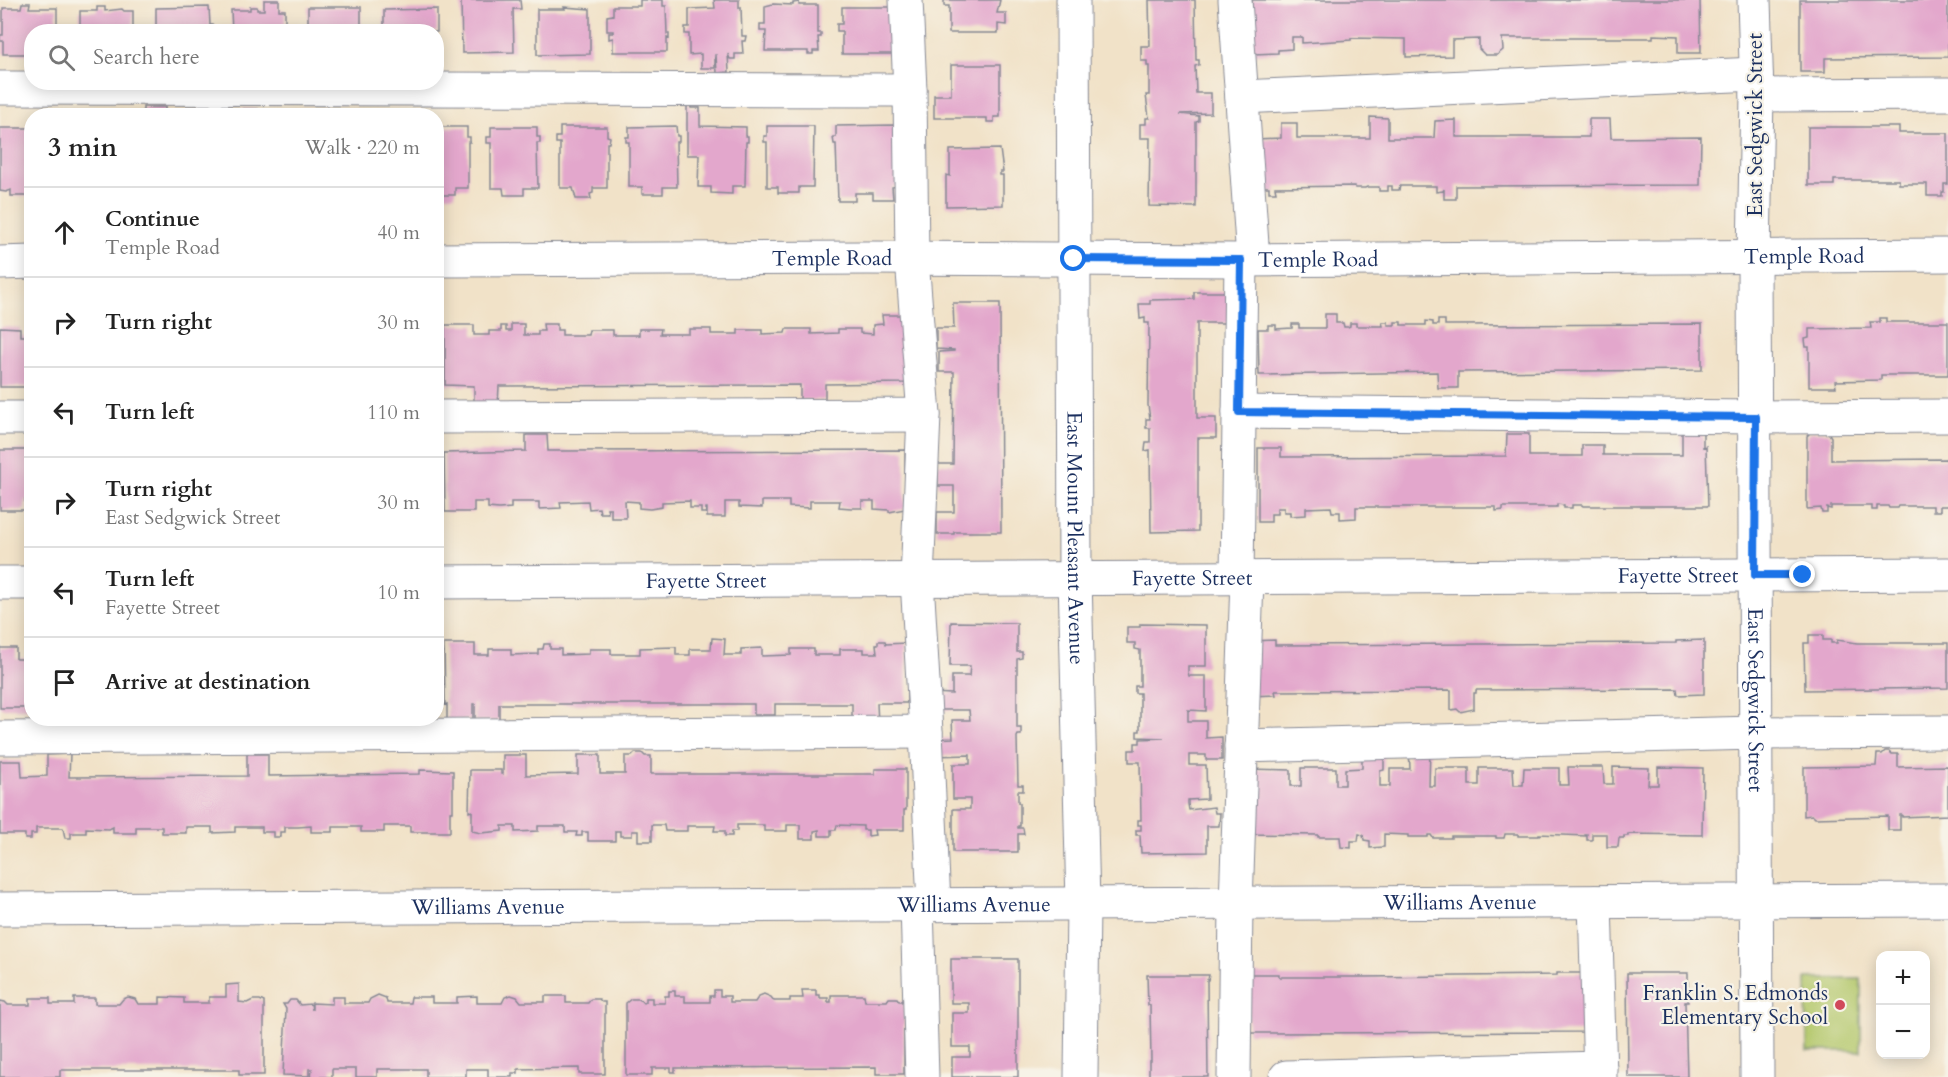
<!DOCTYPE html>
<html lang="en">
<head>
<meta charset="utf-8">
<style>
  :root { --surface:#fff; --page:#f2f2f2; --text:#222; --muted:#767676; --line:#e0e0e0 }
  body { margin:0; font-family:Cardo,serif; background:var(--page); color:var(--text) }
  .controls { position:absolute; right:18px; bottom:18px; display:grid; overflow:hidden; border-radius:12px; box-shadow:0 3px 15px #0003 }
  .controls button { width:54px; height:54px; display:grid; place-items:center; padding:0; border:0; border-bottom:2px solid var(--line); background:var(--surface); color:var(--text); font:30px sans-serif }
  .stop { position:absolute; width:18px; height:18px; margin:-14px; border:4px solid #1a73e8; border-radius:50%; background:#fff }
  .stop.end { background:#1a73e8; border-color:#fff; box-shadow:0 2px 6px #0008 }
  .list { margin:0; padding:0; list-style:none }
  h2 { display:flex; justify-content:space-between; align-items:center; height:78px; margin:0; padding:0 24px; font-size:26px }
  h2 small { font-size:20px; font-weight:400; color:var(--muted) }
  .list li { display:grid; grid-template-columns:39px 1fr auto; gap:18px; align-items:center; box-sizing:border-box; height:90px; padding:0 24px; border-top:2px solid var(--line) }
  .list b { display:block; font-size:22px; white-space:nowrap }
  .list p { margin:0; font-size:20px; white-space:nowrap; color:var(--muted) }
  .list em { font-size:20px; font-style:normal; color:var(--muted) }
  .icon { flex:none; width:33px; height:33px; fill:none; stroke:currentColor; stroke-width:2; stroke-linecap:round; stroke-linejoin:round }
  .map { position:relative; flex:none; width:1948px; height:1077px; overflow:hidden }
  .search { position:absolute; background:var(--surface); box-shadow:0 3px 15px #0003; left:24px; top:24px; width:420px; height:66px; display:flex; align-items:center; gap:15px; box-sizing:border-box; padding:0 21px; border-radius:24px; color:var(--muted); font-size:22px }
  .panel { position:absolute; background:var(--surface); box-shadow:0 3px 15px #0003; left:24px; top:108px; width:420px; height:618px; border-radius:24px }
  .map>svg:first-child { display:block }
</style>
</head>
<body>
<div class="map">
<svg width="1948" height="1077" viewBox="0 0 1948 1077">
  <rect width="100%" height="100%" fill="#f7f3e8"/>
  <filter id="ink" filterUnits="userSpaceOnUse"><feTurbulence type="fractalNoise" baseFrequency=".0167" numOctaves="2"/><feDisplacementMap in="SourceGraphic" scale="12" xChannelSelector="R" yChannelSelector="G"/><feConvolveMatrix kernelMatrix="1 2 1 2 8 2 1 2 1" color-interpolation-filters="sRGB"/></filter>
  <filter id="wash" filterUnits="userSpaceOnUse"><feTurbulence type="fractalNoise" baseFrequency=".008" numOctaves="4" result="noise"/><feDisplacementMap in="SourceGraphic" scale="24" xChannelSelector="R" yChannelSelector="G"/><feGaussianBlur stdDeviation="1.35" result="paint"/><feColorMatrix in="noise" values="0 0 0 0 0 0 0 0 0 0 0 0 0 0 0 0 0 1.4 0 .05"/><feComposite in="paint" operator="in"/></filter>
  <g filter="url(#wash)">
    <rect width="100%" height="100%" fill="#f1e2c8"/>
    <path fill="#b4c86c" stroke="#687c65" stroke-width="1.5" d="M1806 979H1861V1051H1807Z"/>
    <g id="blocks">
      <path fill="#e3a7cc" d="M264 0H279V10H285V28H289V32H232L231 10H250V7H257V10H264Z
        M461 0H520L521 9H513L514 52 462 53Z
        M640 0H663V6H666L667 34H669V39L667 38V52H613V38L609 39V33H613V31H607V16L613 15V6H640Z
        M714 0H739V8L741 7 742 36H746L745 41H742L743 54H735V59H730L728 54 729 72 717 73 716 55H715V68H701V54L689 55V34H685V27H689V9L715 8Z
        M944 0H1000L997 13H1006V25L998 24V33H949V6H944Z
        M1149 0H1195L1196 60H1199V65L1195 66 1196 93H1211V113L1180 114 1199 116V121L1196 122V207L1149 206 1150 138H1140V124H1146V118H1149L1146 95H1149V66H1147V61H1141V46H1150Z
        M1252 0H1700L1701 53H1678V36L1653 35V38H1502L1503 50 1497 55H1485L1479 49V39L1452 40V56L1406 57V39L1351 38V40L1302 43V37H1292V49L1278 50V53L1253 54Z
        M1800 0H1948V57L1825 58V72H1800Z
        M799 2V5H818V33H821V37H818L819 51H813V54H808V51H765L766 31H760V24H765V6L773 4 793 5V3Z
        M22 3H30L29 8H57V26H61V32H32V54H3V41H0V35H3V8H21Z
        M97 7H105V11L122 9 124 11H133V29H139V32H80V11H97Z
        M209 7 210 25H213V32H156V8Z
        M308 7H361V25H365V32H308Z
        M564 7 590 9V54L537 55V9H565Z
        M842 7H896V54H842V31H837V24H842Z
        M437 9V32H384V10Z
        M951 65H1000V117H994V122H987V118H934V95H951Z
        M687 103 690 104 691 108H700V126L746 127V136H748V142H746L745 186H732V194L711 193V187H698L699 155H687Z
        M143 107H165V116H143Z
        M244 109H258V116H235V112Z
        M1370 117 1388 118V138H1434L1435 121 1456 120V137H1589V119H1610L1611 138 1701 137 1700 185 1456 186V199H1444V189L1443 191 1436 192V186H1400L1399 190H1392V186H1388V191H1379V187H1367L1365 188H1355V186L1275 187 1276 192H1269V187H1255V139L1281 138V123H1297V138H1370Z
        M896 125 897 186 892 187 893 199H873V193H855V201H838L836 144H834L833 137H836V126Z
        M676 126 677 136H679V142H676L677 187H663V194H642V187H629V142H626V137H629V127Z
        M767 126H814L813 187H799V193H778V187H767V142H764V136H767Z
        M436 127H467V137H470V142H468V188H455V195H436Z
        M491 127H537V137H540V143H537L538 188H524V195H504L503 188H491V143H487V137H491Z
        M560 127H607V136L610 137 609 143H607V188H593V193L590 194 591 199H576L573 188H560V143H556V137H560Z
        M1808 127H1899V133H1948V184H1944V192H1942V196H1927V184H1899V180H1834V185H1808Z
        M0 128H32V196H11V190L6 192 0 191Z
        M1000 149 1003 172H1000V175H1003V205L946 206V175L950 176V150Z
        M1194 292H1230L1231 323H1197V418H1216V438H1198V531L1151 532 1150 450 1145 451 1146 442H1150V428H1146V419H1150L1148 405 1149 323H1145V318L1140 319 1139 304H1150V300L1194 299Z
        M953 303H1000L1001 532H954V534H937V512H954V486H938V464H953L954 372H939V352L954 351V350L936 349V328H954Z
        M1325 314H1336V323H1343L1344 327H1348L1350 326V323H1356V326H1383L1382 322H1388V325H1395V322H1401V325H1426V321L1433 322V325H1438V320H1445V325L1702 324V370L1458 372V388H1438L1437 372 1259 375 1258 329H1268V325H1276V329L1292 328V324H1299V328H1325Z
        M882 315H902L905 383 825 384V400H800V385L499 386 498 405H474V386L445 385V325H474V335H489V331H501V326H506V331H511V324H524V335H538V331H544L543 324H557V330H562V335H588L589 330H613V335H639V329H661L660 334H689V329H711V334H738V330H762V334L785 333 786 329H811V334L838 333V329H860V333L873 334V325L883 324Z
        M1880 318H1886V322H1948V375H1881V380L1835 381 1836 387H1809V347H1806L1805 339 1809 338V329L1871 328 1870 322H1880Z
        M0 327 20 328V336H32V387H0Z
        M1703 428V447L1706 446 1708 506H1583L1582 505H1572V508H1564V505L1557 504V507H1503V510L1496 511V507H1356V518L1340 519V512H1332L1331 507 1306 508V515L1290 516V512H1284V508H1277V514H1271V522H1258V448H1281V457L1506 456 1507 434H1529V456H1582V445H1603V455H1682V429Z
        M1811 432H1828L1831 437V460L1948 459V506H1940V511H1933V506H1898L1897 508H1889L1888 506H1877V510H1872V506H1831V509L1827 508V513H1822L1821 508 1807 509V436Z
        M526 435H547L548 451 905 450V509L889 512V510L874 509V501H862V508H851L839 507 840 501H810V508L789 507V501H762V508L739 507V502H725V517H707V508H706V513H701V508H690V501L662 502V507L650 509 639 508V502L625 501 626 518H611V508H607L608 513H600L599 508 589 509 588 501 560 502 561 508 539 509V502H511V508L499 509 488 508V502H474V512H445L444 453 526 451Z
        M0 450H32V500H25V510H0Z
        M951 622 1017 623V652H1022V658L1017 659V728H1021V735H1018L1017 737 1018 785H1023V791H1018V803H1020V826H1018V828H1023L1024 834H1018V852H953V809H970V799H953V764H970V755L933 756V739L953 738 952 720H970L969 710H932V693L952 694V676H969L970 666H950Z
        M1140 624 1206 625V666H1188V672L1189 676H1206V711L1188 710V721H1206V738L1222 737V760H1206V755H1189V765H1206L1207 799 1188 800V804L1189 810 1214 807 1215 813H1220L1219 826H1207V852L1141 853 1140 835H1136V830H1141V825H1138V820H1141L1140 762H1129V750H1135V743H1140V739L1164 738 1137 737V731H1140V693H1135V686H1140V650L1135 649V643H1127V627H1140Z
        M1809 635H1823V640H1831V643H1837V640L1857 643H1948V688L1805 690 1804 643H1809Z
        M712 638 725 639 724 655H741V649L762 648V656L791 655V649H814V655H840V649H864V653H877L876 644H878V641H885L886 644 906 643 907 703H877L878 724H852V704H775V715H754V704H499V721H475V704H473V720H447V704L445 705 444 644H475V655H489V649H511V655L538 654V649H543L544 644H550V649H561V655L589 654V649H611V654H640V648L676 647V655H690V649H711Z
        M1275 640V645L1676 643V641L1704 640V694L1678 695 1677 689 1476 690V693H1474V709L1460 712 1457 709 1451 710V690L1275 691 1276 695 1249 696 1248 641Z
        M0 648H16V659H32V708H0Z
        M1409 747H1430L1429 786H1435V768H1469V785H1479V768H1513L1514 785H1523L1524 768H1559V785H1569L1568 767H1603L1604 784H1613V767L1649 768 1648 785H1658V767L1703 768 1702 835 1628 834V836H1624V838H1619L1618 847H1607V834H1592V840H1587V834H1585L1586 836 1539 834V836H1518V834H1505L1504 838H1496V836H1451V838H1433L1431 835H1428V837H1408V835L1384 834V847L1370 848V841L1364 840 1363 835 1359 834 1358 841H1351V848L1341 847 1340 837H1318V835L1247 834V769L1291 770V786H1301V768H1336V785H1345V769L1362 768V749H1384V770L1380 771V786H1390V769H1410Z
        M1885 751H1889L1892 754H1898V767L1948 766V815L1902 817V815H1900V830H1888V816L1815 818 1812 815 1804 816V767L1876 766 1877 754H1882Z
        M635 753H642L645 756H651V774H875V769H906V810H904V830H874L875 835 868 836V830H863V826L837 825 836 830H831V836H819V830L814 831V839H800V825H787V831H764V825H737V831H732V836H725V831H714L715 826H687V831H665L664 825H652V841H638V831H632V836H620V831H615V841H588V832H582V836H576L577 832H565V826H538V831L515 832V826H502V831L481 833 472 831V811L469 812 470 770H501V774H503V755H526V775L578 774V755H600V774H625V756H632Z
        M70 754 69 777 247 776V754H268V776L420 774V770L453 771V812H450V832H410V826H384V832H361V827H333V832H311V826L298 827H285V832H280V837H273V832H262V827H235V832L212 833V827H186V833H162V827H136V833H113V827L109 829 86 828V833H71V838H65L63 828H36V834H31V839H25V834H0V761H21L22 777 47 776V755Z
        M951 959H1018V1077H952V1057H970V1047H952V1013H969V1003H951Z
        M1557 973H1587L1588 1032 1248 1033 1249 974H1279V977H1361L1557 975Z
        M1627 973H1688V1002H1685L1687 1077H1628Z
        M1147 975H1209L1208 980H1207L1208 1077H1149V1061H1151L1150 1005H1148Z
        M239 984V1002L247 1003 253 1000H260L264 1002V1075H239V1070H60V1077H0V1001L5 1002 8 1005H30V998H50V1004H74V998H95V1004H119L123 999 128 997 135 999 138 1004H160V997L184 998V1003H209V997H226V985Z
        M714 990H720V996H730V1002H755L759 996 764 994 771 997 774 1001H790V998H803L802 990H816V995H820V998H828V1002H831V995H864L865 1001H887L889 998H897L899 1001H904V1074H876V1067L675 1068V1072H671V1068H652V1075H626V1003L631 999H639L643 1003 646 1002V998H652V1003H665V996H669V991H675V996H685V1002H710V996H714Z
        M378 995 386 998 387 1003H410L411 997H432V1003H457V997L477 996V1003H502L505 997 511 995 517 997 521 1002H545V996H566V1003H588L591 999H599L602 1002H605V1074H579V1068L518 1069V1073H512V1077H488V1069H466V1077H426V1069H377V1077H356V1069H332V1077H311L312 1069H309V1076L283 1075 286 1009 283 1004H287L290 1000H296L300 1005 311 1004 312 1010V1003L332 1004V997H344V1003H368L370 999Z"/>
    </g>
  </g>
  <g filter="url(#ink)">
    <use href="#blocks" fill-opacity="0" stroke="#868893" stroke-width="1.5"/>
    <g fill="none" stroke-linecap="round" stroke-linejoin="round">
      <g stroke="#868893" stroke-width="35">
        <g id="minor">
          <path id="s1" d="M1073 0 1075 577 1083 904 1081 1077"/>
          <path d="M1235 0 1253 259"/>
          <path id="s2" d="M1754 0 1757 95 1754 256 1757 1077"/>
          <path d="M0 88 910 90 906 0"/>
          <path d="M1757 95 1948 94"/>
          <path d="M1242 97 1756 74"/>
          <path id="s3" d="M436 260 868 258 1241 260 1948 255"/>
          <path d="M0 263 32 262"/>
          <path d="M1239 412 1756 417 1948 416"/>
          <path d="M436 417 924 415 912 259 910 90"/>
          <path d="M0 418H32"/>
          <path d="M1237 579 1241 260"/>
          <path id="s4" d="M436 582 1948 574"/>
          <path d="M0 583H32"/>
          <path d="M926 732 934 904"/>
          <path d="M0 738 926 732 917 580 924 415"/>
          <path d="M1241 746 1756 733 1948 732"/>
          <path d="M1595 902 1600 1077"/>
          <path d="M917 905 922 1077"/>
          <path id="s5" d="M0 909 1948 900"/>
          <path d="M1234 1077 1236 904 1247 579"/>
          <path d="M1286 1077 1600 1068"/>
        </g>
      </g>
      <use href="#minor" stroke="#fff" stroke-width="33"/>
    </g>
  </g>
  <g fill="none" stroke-linecap="round" stroke-linejoin="round" filter="url(#ink)">
    <path stroke="#1a73e8" stroke-width="8" d="M1074 259 1241 260 1239 412 1756 417 1755 575H1803"/>
  </g>
  <circle fill="#d1495b" stroke="#f7f3e8" stroke-width="2" cx="1840" cy="1005" r="6"/>
  <g text-anchor="middle" dominant-baseline="central" stroke-width="4.5" stroke-linejoin="round" paint-order="stroke">
    <g font-size="21" fill="#1b2f5e" stroke="#f7f3e8">
      <text transform="translate(1755 125) rotate(-90)">East Sedgwick Street</text>
      <text stroke="none"><textPath href="#s3" startOffset="1368">Temple Road</textPath></text>
      <text stroke="none"><textPath href="#s3" startOffset="396">Temple Road</textPath></text>
      <text stroke="none"><textPath href="#s3" startOffset="882">Temple Road</textPath></text>
      <text stroke="none"><textPath href="#s1" startOffset="538">East Mount Pleasant Avenue</textPath></text>
      <text stroke="none"><textPath href="#s4" startOffset="1242">Fayette Street</textPath></text>
      <text stroke="none"><textPath href="#s4" startOffset="756">Fayette Street</textPath></text>
      <text stroke="none"><textPath href="#s4" startOffset="270">Fayette Street</textPath></text>
      <text stroke="none"><textPath href="#s2" startOffset="700">East Sedgwick Street</textPath></text>
      <text stroke="none"><textPath href="#s5" startOffset="1460">Williams Avenue</textPath></text>
      <text stroke="none"><textPath href="#s5" startOffset="974">Williams Avenue</textPath></text>
      <text stroke="none"><textPath href="#s5" startOffset="488">Williams Avenue</textPath></text>
    </g>
    <g font-size="21" fill="#1b2f5e" stroke="#f7f3e8" text-anchor="end">
      <text x="1828" y="993">Franklin S. Edmonds<tspan x="1828" dy="24">Elementary School</tspan></text>
    </g>
  </g>
</svg>
<div class="controls">
<button>+</button>
<button>−</button>
</div>
<div class="stop" style="left:1074px;top:259px"></div>
<div class="stop end" style="left:1803px;top:575px"></div>
<div class="search"><svg class="icon" aria-label="search" viewBox="0 0 24 24"><circle cx="10" cy="10" r="6"/><path d="M15 15l6 6"/></svg>Search here</div>
<section class="panel">
<h2>3 min<small>Walk · 220 m</small></h2>
<ul class="list">
<li><svg class="icon" aria-label="ahead" viewBox="0 0 24 24"><path d="M12 20V5M6 11l6-6 6 6"/></svg><div><b>Continue</b><p>Temple Road</p></div><em>40 m</em></li>
<li><svg class="icon" aria-label="right" viewBox="0 0 24 24"><path d="M7 20v-9h11M14 6l5 5-5 5"/></svg><div><b>Turn right</b></div><em>30 m</em></li>
<li><svg class="icon" aria-label="left" viewBox="0 0 24 24"><path d="M17 20v-9H6M10 6l-5 5 5 5"/></svg><div><b>Turn left</b></div><em>110 m</em></li>
<li><svg class="icon" aria-label="right" viewBox="0 0 24 24"><path d="M7 20v-9h11M14 6l5 5-5 5"/></svg><div><b>Turn right</b><p>East Sedgwick Street</p></div><em>30 m</em></li>
<li><svg class="icon" aria-label="left" viewBox="0 0 24 24"><path d="M17 20v-9H6M10 6l-5 5 5 5"/></svg><div><b>Turn left</b><p>Fayette Street</p></div><em>10 m</em></li>
<li><svg class="icon" aria-label="arrive" viewBox="0 0 24 24"><path d="M6 21V4h12l-3 4 3 4H6"/></svg><div><b>Arrive at destination</b></div></li>
</ul>
</section>
</div>
</body>
</html>
